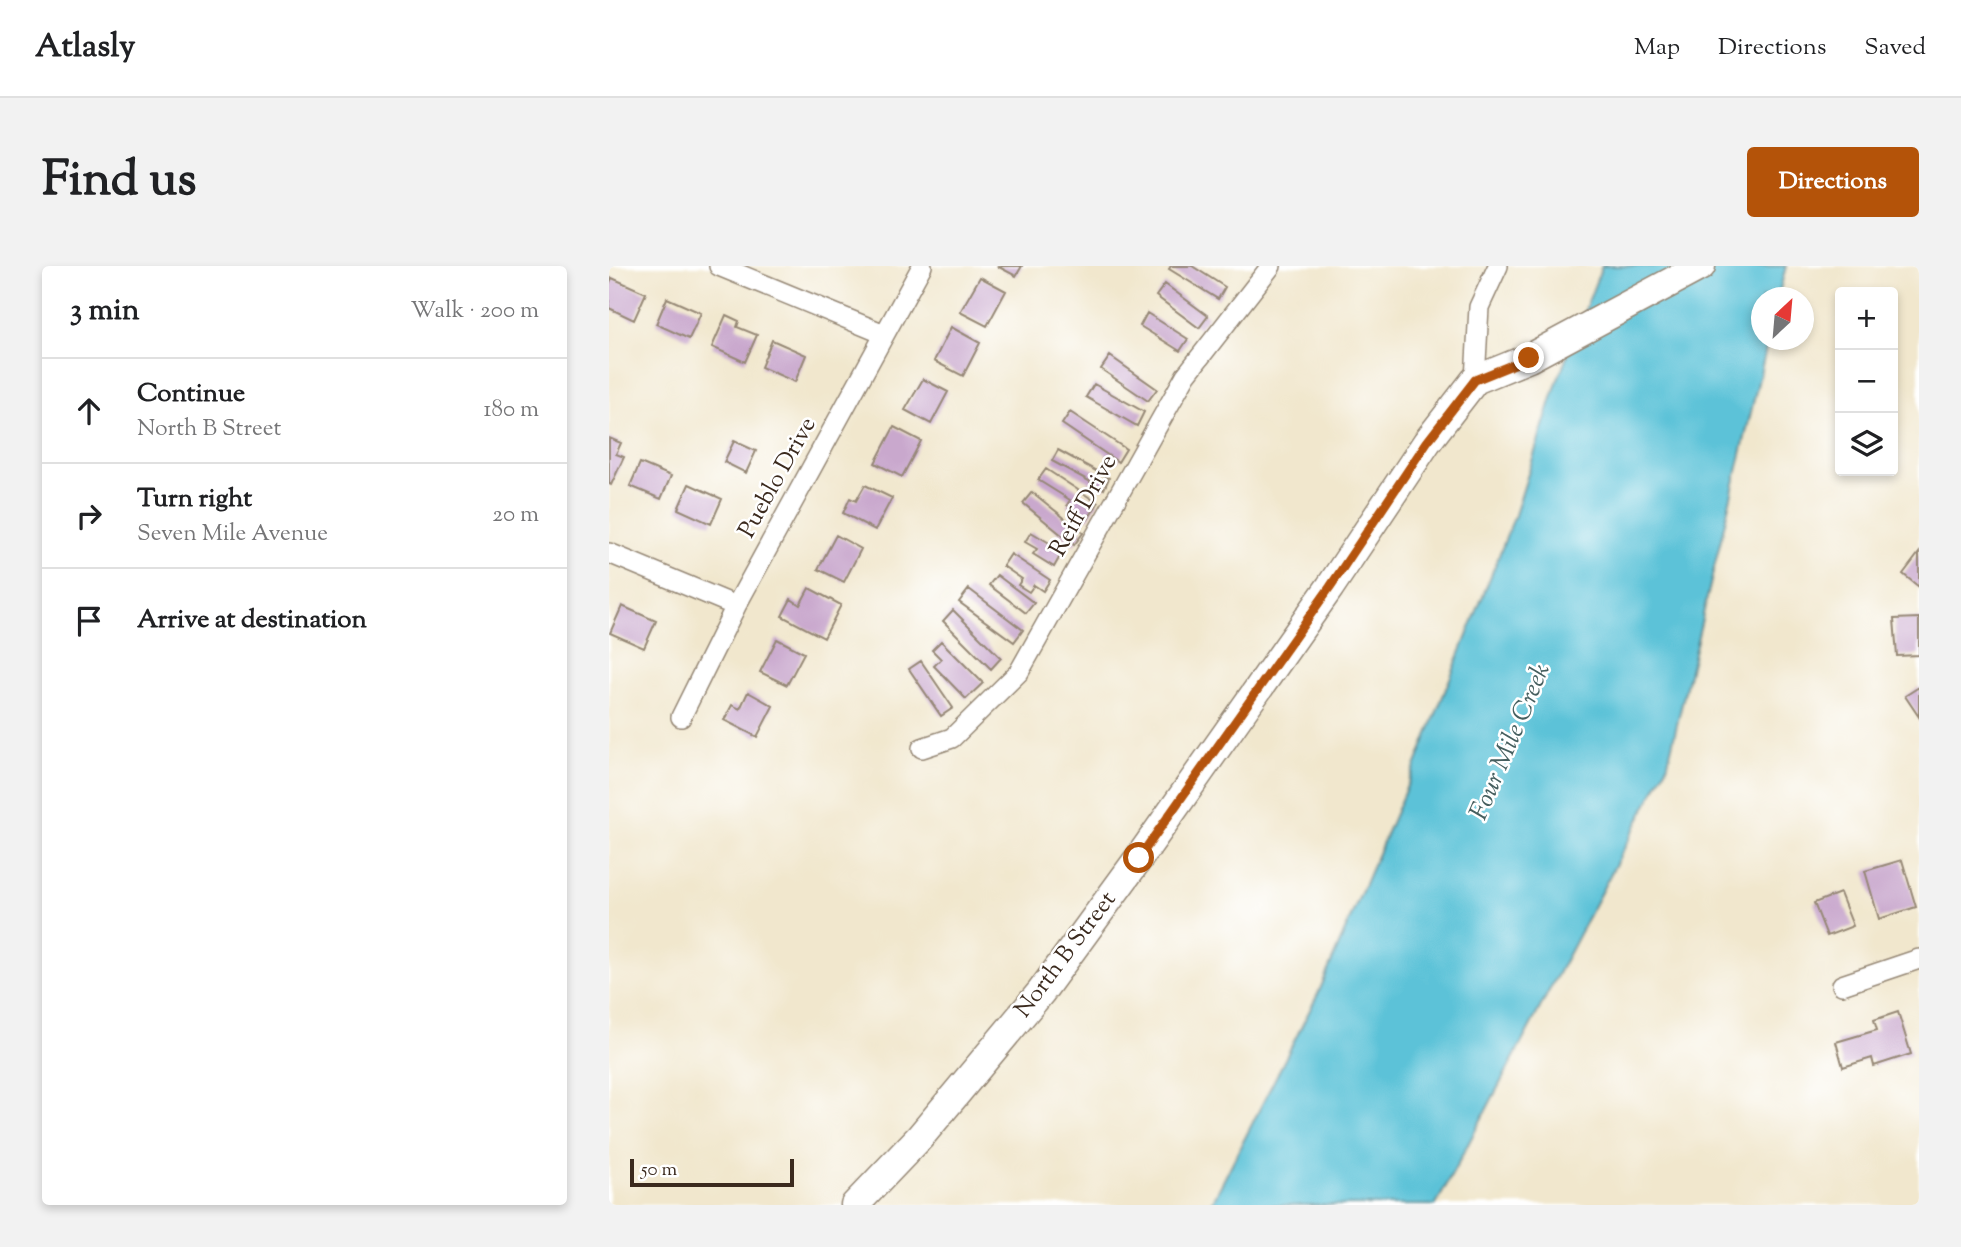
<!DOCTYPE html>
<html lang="en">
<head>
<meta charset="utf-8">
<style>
  :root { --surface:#fff; --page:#f2f2f2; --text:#202124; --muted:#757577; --line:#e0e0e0; --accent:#b45309 }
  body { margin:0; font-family:"Sorts Mill Goudy",serif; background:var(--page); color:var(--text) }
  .controls { position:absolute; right:21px; top:21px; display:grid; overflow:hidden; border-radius:7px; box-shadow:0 4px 10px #0003 }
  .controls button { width:63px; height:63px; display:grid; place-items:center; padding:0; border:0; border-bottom:2px solid var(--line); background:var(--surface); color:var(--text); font:35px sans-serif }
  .compass { position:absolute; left:1142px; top:21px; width:63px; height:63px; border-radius:50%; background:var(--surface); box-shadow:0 4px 10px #0003; rotate:26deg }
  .scale { position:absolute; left:21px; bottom:18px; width:164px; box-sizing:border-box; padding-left:7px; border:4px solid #3b2a1e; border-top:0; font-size:19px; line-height:24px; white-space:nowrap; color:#3b2a1e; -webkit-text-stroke:5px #fff; paint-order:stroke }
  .stop { position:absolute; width:21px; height:21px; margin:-16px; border:5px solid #b45309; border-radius:50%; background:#fff }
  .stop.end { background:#b45309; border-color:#fff; box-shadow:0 2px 7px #0008 }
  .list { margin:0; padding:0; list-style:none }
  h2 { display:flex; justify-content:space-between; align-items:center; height:91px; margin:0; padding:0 28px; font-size:30px }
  h2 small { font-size:23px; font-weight:400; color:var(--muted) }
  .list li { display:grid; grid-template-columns:46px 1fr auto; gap:21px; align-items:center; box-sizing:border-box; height:105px; padding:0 28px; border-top:2px solid var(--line) }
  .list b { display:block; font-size:26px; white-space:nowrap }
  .list p { margin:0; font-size:23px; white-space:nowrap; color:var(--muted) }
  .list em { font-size:23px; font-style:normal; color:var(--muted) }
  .icon { flex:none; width:38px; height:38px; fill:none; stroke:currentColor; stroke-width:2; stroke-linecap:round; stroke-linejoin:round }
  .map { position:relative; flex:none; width:1310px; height:939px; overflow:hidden; border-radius:7px }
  header { display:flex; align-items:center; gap:42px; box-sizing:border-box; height:98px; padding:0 35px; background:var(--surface); border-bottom:2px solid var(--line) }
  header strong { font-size:33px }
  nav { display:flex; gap:38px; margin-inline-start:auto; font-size:24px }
  .intro { display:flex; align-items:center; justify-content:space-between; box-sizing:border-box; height:168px; padding:0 42px }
  h1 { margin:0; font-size:49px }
  .button { padding:18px 32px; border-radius:7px; background:var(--accent); color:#fff; font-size:24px; font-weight:700 }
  main { display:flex; gap:42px; padding:0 42px }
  aside { flex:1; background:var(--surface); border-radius:7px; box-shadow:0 4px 10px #0003 }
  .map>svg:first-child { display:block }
</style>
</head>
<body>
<header>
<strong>Atlasly</strong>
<nav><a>Map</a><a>Directions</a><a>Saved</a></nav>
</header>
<div class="intro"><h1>Find us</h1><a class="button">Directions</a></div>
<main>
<aside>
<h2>3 min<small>Walk · 200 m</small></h2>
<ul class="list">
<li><svg class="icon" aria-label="ahead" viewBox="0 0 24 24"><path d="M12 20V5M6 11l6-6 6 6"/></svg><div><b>Continue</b><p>North B Street</p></div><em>180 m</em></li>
<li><svg class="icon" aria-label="right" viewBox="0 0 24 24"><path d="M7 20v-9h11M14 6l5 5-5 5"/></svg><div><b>Turn right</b><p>Seven Mile Avenue</p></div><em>20 m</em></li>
<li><svg class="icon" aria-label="arrive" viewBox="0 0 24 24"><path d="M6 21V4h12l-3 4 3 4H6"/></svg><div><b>Arrive at destination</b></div></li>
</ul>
</aside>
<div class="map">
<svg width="1310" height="939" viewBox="0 0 1310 939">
  <rect width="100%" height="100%" fill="#fff"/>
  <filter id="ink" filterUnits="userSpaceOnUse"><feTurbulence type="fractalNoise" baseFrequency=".0143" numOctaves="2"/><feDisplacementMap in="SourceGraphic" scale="14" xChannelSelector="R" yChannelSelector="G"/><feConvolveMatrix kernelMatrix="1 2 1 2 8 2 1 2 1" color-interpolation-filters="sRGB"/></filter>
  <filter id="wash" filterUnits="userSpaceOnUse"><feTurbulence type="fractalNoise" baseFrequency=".00686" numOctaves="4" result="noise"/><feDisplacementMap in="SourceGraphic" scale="28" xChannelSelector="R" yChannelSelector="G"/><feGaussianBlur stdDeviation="1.57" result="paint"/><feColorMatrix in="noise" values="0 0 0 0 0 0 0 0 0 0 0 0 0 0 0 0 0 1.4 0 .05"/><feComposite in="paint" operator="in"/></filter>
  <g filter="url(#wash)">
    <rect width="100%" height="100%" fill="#f1e7cd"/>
    <path fill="#5bc2d8" stroke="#4b767b" stroke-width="2" d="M993 0H1177L1169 31 1153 32V74H1159L1058 501 827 939H602L709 728 803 508 906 249 948 116Z"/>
    <g id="blocks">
      <path fill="#c9a8cd" d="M388 0H413L407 10Z
        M562 0H583L616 21 609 33 560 3Z
        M371 11 397 25 378 60 351 46Z
        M3 12 37 27 25 54 0 42V18Z
        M556 18 599 50 590 62 547 30Z
        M58 32 92 47 80 73 47 58Z
        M538 47 579 73 571 85 531 60Z
        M117 49 130 55 128 61 148 69 136 96 103 81Z
        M342 61 371 77 354 110 325 95Z
        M163 74 197 89 186 116 152 101Z
        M501 90 548 123 539 135 492 103Z
        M314 113 339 126 322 158 296 144Z
        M485 118 535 146 528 160 477 131Z
        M461 146 517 183 509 196 453 158Z
        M285 161 312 175 293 211 266 197Z
        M0 172 12 177 7 188 15 191 2 219 0 218Z
        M125 175 147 185 137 207 115 196Z
        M449 184 500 212 495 223 443 195Z
        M31 197 62 210 52 233 21 220Z
        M437 203 489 237 479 253 458 239 461 234 429 214Z
        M80 218 113 233 102 258 69 243Z
        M256 219 283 232 266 264 234 247 241 232 247 235Z
        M423 226 474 267 465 279 414 237Z
        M422 266 454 285 445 301 424 288 428 283 416 276Z
        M227 269 252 283 235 316 209 303Z
        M1310 287V321L1294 308Z
        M402 288 441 314 434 325 425 319 420 326 409 319 413 313 394 300Z
        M388 309 425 337 417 347 380 319Z
        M200 322 232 339 215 372 173 350 182 333 191 339Z
        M360 323 414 364 405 376 350 336Z
        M13 340 47 355 35 382 1 367Z
        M344 344 392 392 382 403 334 355Z
        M1310 352V389L1288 390 1285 353Z
        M168 373 195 387 178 419 151 406Z
        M332 375 374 417 357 433 325 400 332 393 323 384Z
        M312 395 344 442 332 450 300 403Z
        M1310 421V451L1296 430Z
        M139 426 164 440 148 471 115 454 123 439 131 443Z
        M1293 594 1307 641 1270 653 1256 605Z
        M1231 627 1244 660 1218 670 1205 637Z
        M1289 746 1302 788 1265 800 1263 792 1234 801 1227 776 1268 764 1265 754Z"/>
    </g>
  </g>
  <g filter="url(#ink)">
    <use href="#blocks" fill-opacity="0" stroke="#968876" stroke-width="2"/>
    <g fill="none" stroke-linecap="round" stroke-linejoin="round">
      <g stroke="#968876" stroke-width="22">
        <path id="street" d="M110 0 275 68
          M866 114 870 41 889 0
          M0 287 127 340
          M72 451 127 340 313 0
          M313 482 343 472 410 406 577 109 662 0
          M1233 719 1310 693"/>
      </g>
      <g stroke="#968876" stroke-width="31">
        <path id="secondary" d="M246 939 311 871 432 726 530 592 721 321 818 176 866 114 920 92 1092 0"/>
      </g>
      <use href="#street" stroke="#fff" stroke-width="19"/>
      <use href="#secondary" stroke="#fff" stroke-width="28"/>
    </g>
  </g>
  <g fill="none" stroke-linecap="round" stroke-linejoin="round" filter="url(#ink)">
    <path stroke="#b45309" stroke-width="9" d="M530 592 721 321 818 176 866 114 920 92"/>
  </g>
  <g text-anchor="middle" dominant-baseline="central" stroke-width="5" stroke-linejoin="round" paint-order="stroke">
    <g font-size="24" fill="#3b2a1e" stroke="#fff">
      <text transform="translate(169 212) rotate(-61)">Pueblo Drive</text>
      <text transform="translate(475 240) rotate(-61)">Reiff Drive</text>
      <text transform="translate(457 689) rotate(-53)">North B Street</text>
    </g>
    <g font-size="26" font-style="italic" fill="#465f5f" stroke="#fff">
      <text transform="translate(902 476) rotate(-67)">Four Mile Creek</text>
    </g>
  </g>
</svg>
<div class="controls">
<button>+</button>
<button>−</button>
<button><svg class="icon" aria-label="layers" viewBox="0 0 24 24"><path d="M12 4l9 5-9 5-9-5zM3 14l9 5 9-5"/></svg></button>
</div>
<svg class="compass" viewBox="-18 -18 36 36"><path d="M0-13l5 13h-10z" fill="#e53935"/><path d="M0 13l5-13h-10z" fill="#757577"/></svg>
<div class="scale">50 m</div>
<div class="stop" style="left:530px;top:592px"></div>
<div class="stop end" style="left:920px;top:92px"></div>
</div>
</main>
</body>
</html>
